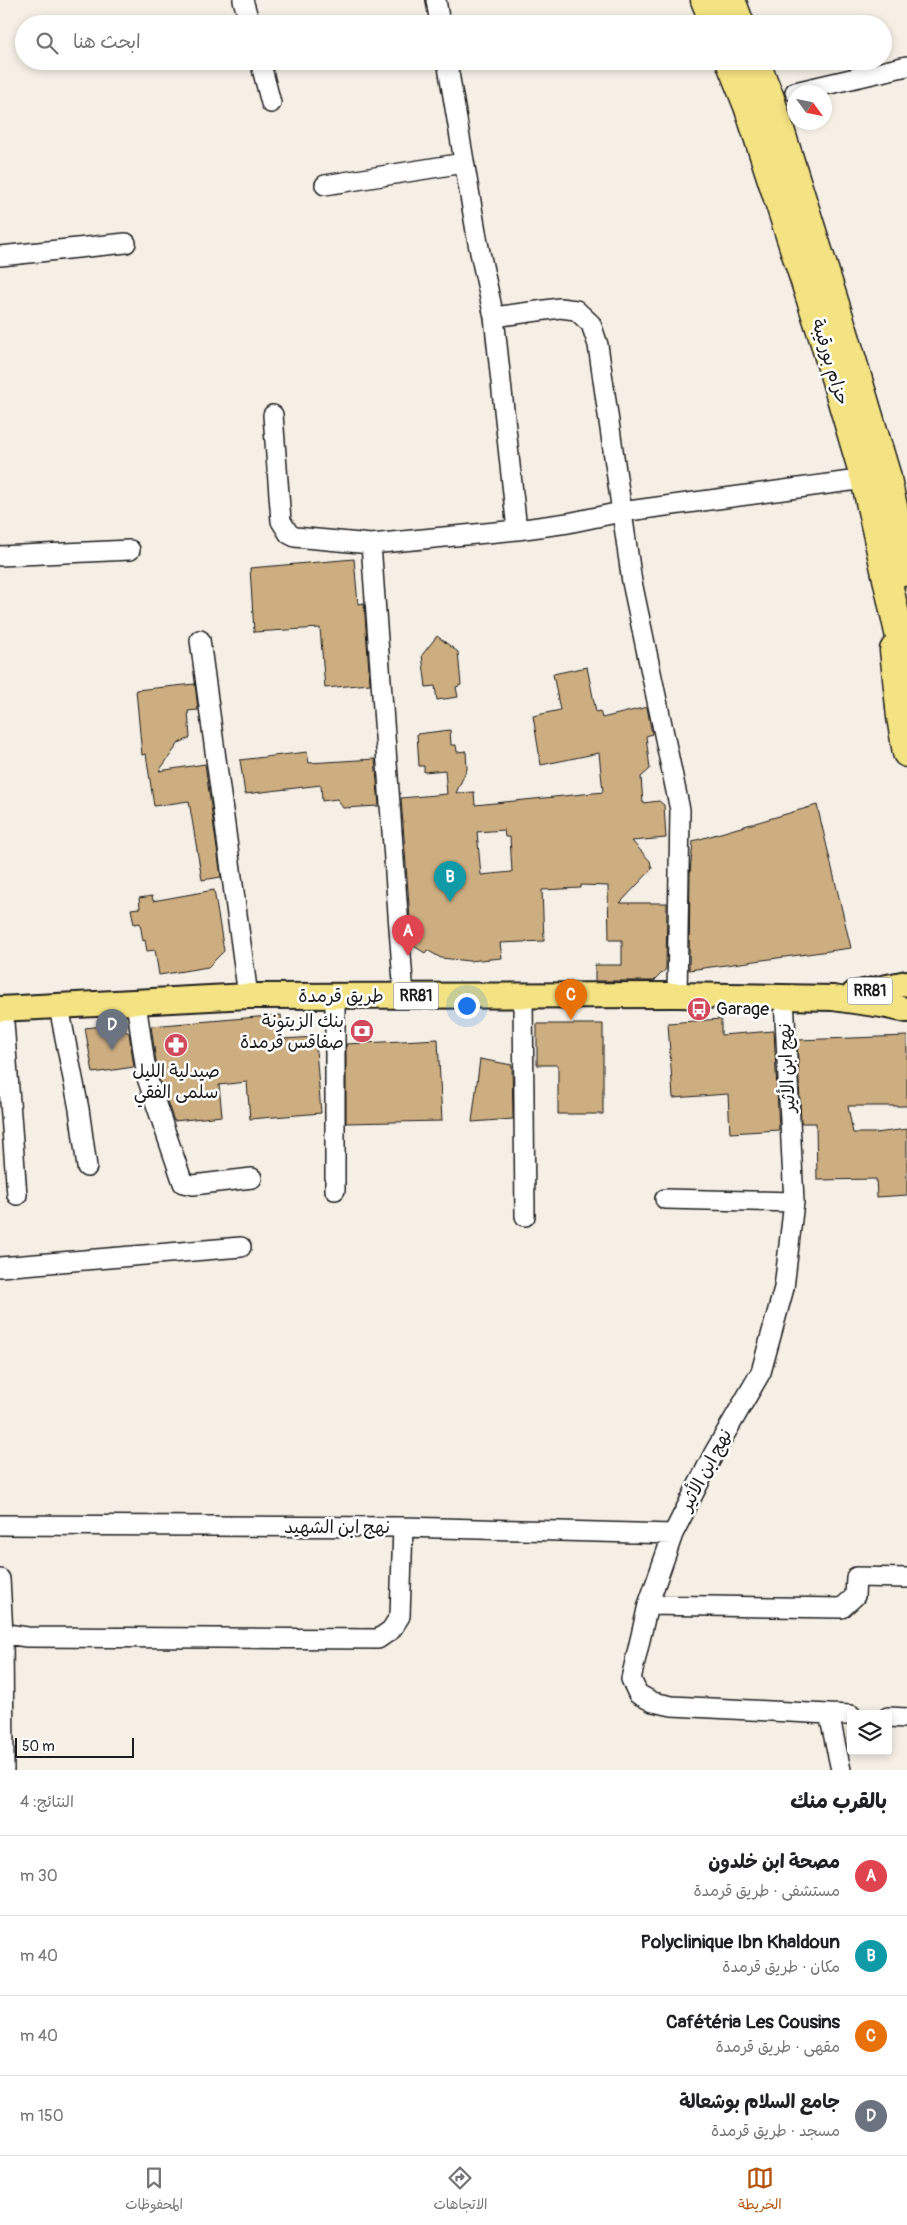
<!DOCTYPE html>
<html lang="ar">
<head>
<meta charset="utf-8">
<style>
  :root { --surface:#fff; --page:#f6f6f6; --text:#202124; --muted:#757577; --line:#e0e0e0; --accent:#b45309 }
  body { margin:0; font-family:Pangolin,"Playpen Sans Arabic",sans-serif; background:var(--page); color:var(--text); direction:rtl }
  .controls { position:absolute; right:15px; bottom:15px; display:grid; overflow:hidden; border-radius:5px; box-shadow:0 2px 8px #0003 }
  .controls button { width:45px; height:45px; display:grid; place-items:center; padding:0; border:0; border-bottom:1px solid var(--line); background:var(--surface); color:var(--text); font:25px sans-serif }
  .compass { position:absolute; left:787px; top:85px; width:45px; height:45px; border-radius:50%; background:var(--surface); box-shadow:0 2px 8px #0003; rotate:123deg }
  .scale { position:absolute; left:15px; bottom:12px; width:119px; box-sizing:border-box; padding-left:5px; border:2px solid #1c1c1c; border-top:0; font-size:14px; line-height:18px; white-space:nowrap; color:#1c1c1c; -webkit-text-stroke:4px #fff; paint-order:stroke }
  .you { position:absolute; left:466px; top:1005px; width:18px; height:18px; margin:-12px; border:4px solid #fff; border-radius:50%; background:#1a73e8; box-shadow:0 0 0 8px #1a73e833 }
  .badge { display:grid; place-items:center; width:32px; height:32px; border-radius:50%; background:var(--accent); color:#fff; font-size:16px; font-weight:700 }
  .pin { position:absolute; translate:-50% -41px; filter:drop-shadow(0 1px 2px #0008) }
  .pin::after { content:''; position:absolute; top:26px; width:18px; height:15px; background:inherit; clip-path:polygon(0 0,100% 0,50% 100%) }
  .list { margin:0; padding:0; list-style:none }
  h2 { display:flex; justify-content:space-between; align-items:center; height:65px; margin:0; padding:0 20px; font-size:21px }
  h2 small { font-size:16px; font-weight:400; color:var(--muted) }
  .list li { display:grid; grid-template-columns:32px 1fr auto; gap:15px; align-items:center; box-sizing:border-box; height:80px; padding:0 20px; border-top:1px solid var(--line) }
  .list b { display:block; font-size:19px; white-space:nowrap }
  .list p { margin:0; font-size:16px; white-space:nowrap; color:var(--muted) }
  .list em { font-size:16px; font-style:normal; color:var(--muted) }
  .icon { flex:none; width:28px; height:28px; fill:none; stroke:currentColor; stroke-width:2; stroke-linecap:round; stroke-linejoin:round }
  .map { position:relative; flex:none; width:907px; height:1770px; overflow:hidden; direction:ltr }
  .search { position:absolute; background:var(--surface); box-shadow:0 2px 8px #0003; left:15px; right:15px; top:15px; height:55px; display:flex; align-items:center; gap:12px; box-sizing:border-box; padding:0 18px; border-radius:28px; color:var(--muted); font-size:19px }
  .sheet { height:385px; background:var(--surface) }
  nav { display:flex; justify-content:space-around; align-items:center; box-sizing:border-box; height:70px; border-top:1px solid var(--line); background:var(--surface); font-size:14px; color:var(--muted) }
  nav a { display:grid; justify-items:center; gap:2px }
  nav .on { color:var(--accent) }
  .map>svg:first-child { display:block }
</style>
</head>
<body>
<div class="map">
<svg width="907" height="1770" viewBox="0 0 907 1770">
  <rect width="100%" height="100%" fill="#f5efe6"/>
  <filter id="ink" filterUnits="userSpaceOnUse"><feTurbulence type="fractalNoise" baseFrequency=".02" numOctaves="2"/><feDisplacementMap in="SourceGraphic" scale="10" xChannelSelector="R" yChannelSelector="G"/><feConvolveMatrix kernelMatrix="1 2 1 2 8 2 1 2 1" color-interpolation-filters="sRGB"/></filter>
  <g filter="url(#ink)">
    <path fill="#cdae81" stroke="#1c1c1c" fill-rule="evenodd" d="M354 559 358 604 364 603 370 684 325 688 320 628 254 632 250 568Z
      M437 636 458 652 461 685 456 687 458 697 437 700 435 686 426 687 422 655Z
      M587 667 596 712 600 711 602 718 647 707 652 734 646 736 650 769 641 777 643 803 659 801 664 805 666 838 632 841 650 861 652 869 620 903H667L666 969 654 981H595V965H622V940H609L608 886 581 885V888L542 890 544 941 500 943 502 958 469 961 441 958 427 950 425 953 412 945 401 798 447 794 445 770 424 772V766H419L417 734 450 730 451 745H456L457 752 466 751 467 769 456 793 474 792 475 805 603 792 599 753 541 765 533 716 560 710 553 674ZM504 830 505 837H510L512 872 481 875 477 832Z
      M195 684 198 710 188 711 190 738 179 743 159 771 205 764 221 877 202 880 189 801 154 806 146 754 142 755 136 690Z
      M307 752 309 763 375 759 379 806 343 808 337 799 322 801 321 785 245 794 240 760Z
      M817 805 851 948 689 970 690 873 693 841Z
      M214 890 224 951 208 967 159 975 155 950 147 951 145 940 143 941 140 923 134 924 131 909 140 908 139 898 152 896 153 901Z
      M281 1015 283 1039 315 1037 321 1113 250 1119 247 1082 219 1085 222 1116 174 1121 158 1076 151 1026Z
      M721 1019V1035L774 1031 779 1130 730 1133 728 1094 673 1098 668 1023Z
      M537 1024H603V1114H558V1065H537Z
      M113 1025 129 1033 134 1067 93 1073 85 1028Z
      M907 1036V1106H848L853 1133H876L907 1129V1195L877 1197 876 1179 817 1180 816 1123H801L797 1040Z
      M438 1039 442 1121 346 1123V1044Z
      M480 1059 512 1065 513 1119 472 1122Z"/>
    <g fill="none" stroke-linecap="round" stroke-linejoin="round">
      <g stroke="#1c1c1c" stroke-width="22">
        <path id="minor" d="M243 0 250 24
          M436 0 440 24
          M260 61 271 103
          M447 61 478 243 494 317 560 308 576 310 591 324 598 345 632 582 680 810 677 995
          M795 92 907 66
          M325 185 464 163
          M0 256 126 243
          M494 317 517 530 568 523 621 512 865 479
          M273 415 281 521 289 534 295 537 371 544 517 530
          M371 544 404 996
          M0 556 130 550
          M200 640 248 996
          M335 995V1190
          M523 996 525 1216
          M784 998 794 1202 784 1288 761 1372 714 1453 673 1534 648 1605 631 1679 638 1694 653 1702 672 1706 829 1714 841 1770
          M136 1003 147 1078 183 1183 193 1185 252 1178
          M59 1007 79 1109 87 1167
          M3 1009 17 1195
          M665 1199 794 1202
          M0 1267 241 1247
          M0 1525 403 1527 673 1534
          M0 1579 3 1633 4 1770
          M648 1605 842 1608 855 1596 856 1577 907 1578
          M0 1633 27 1637 378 1639 391 1630 400 1616 403 1527
          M829 1714 851 1715
          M888 1717 907 1718"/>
      </g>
      <g stroke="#1c1c1c" stroke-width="28">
        <path id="major" d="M854 994 907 983
          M0 1009 248 996 677 995 833 998 882 1005 907 1010"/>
      </g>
      <g stroke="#1c1c1c" stroke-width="31">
        <path id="highway" d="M705 0 715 24
          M731 0 740 24
          M730 61 748 106 824 340 865 479 907 669
          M755 61 770 98 844 333 886 474 907 572
          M894 650 901 717 907 753"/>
      </g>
      <use href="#minor" stroke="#fff" stroke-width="19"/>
      <use href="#major" stroke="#f4e382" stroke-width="24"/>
      <use href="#highway" stroke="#f4e382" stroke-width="28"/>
    </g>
  </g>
  <defs>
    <g id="bus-disc" transform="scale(1.25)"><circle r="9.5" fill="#d1495b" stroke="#fff"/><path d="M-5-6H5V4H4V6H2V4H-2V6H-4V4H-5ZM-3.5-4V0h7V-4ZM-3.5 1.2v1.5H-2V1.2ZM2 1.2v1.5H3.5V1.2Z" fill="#fff"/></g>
    <g id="bank-disc" transform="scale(1.25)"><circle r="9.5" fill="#d1495b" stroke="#fff"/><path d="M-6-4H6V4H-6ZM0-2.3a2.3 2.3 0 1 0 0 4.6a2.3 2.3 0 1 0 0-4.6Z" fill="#fff"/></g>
    <g id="pharmacy-disc" transform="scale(1.25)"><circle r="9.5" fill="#d1495b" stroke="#fff"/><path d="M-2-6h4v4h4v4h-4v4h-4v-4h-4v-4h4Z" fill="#fff"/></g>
  </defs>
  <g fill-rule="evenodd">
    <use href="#bus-disc" x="699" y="1009"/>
    <use href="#bank-disc" x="362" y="1031"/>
    <use href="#pharmacy-disc" x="176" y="1045"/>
  </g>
  <g text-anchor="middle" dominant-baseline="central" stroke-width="5" stroke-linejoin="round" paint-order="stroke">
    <g fill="#fff" stroke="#606060" stroke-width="1">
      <rect x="847.5" y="977.5" width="45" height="27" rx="4"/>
      <rect x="393.5" y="982.5" width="45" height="27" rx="4"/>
    </g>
    <g font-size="16" font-weight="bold" fill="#1c1c1c">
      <text x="870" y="991">RR81</text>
      <text x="416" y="996">RR81</text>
    </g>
    <g font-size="18" fill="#1c1c1c" stroke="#fff">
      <text transform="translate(830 362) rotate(73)">حزام بورقيبة</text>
      <text x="341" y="996">طريق قرمدة</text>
      <text transform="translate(787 1068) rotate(-93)">نهج ابن الأثير</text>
      <text transform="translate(706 1470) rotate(-62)">نهج ابن الأثير</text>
      <text x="337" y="1527">نهج ابن الشهيد</text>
    </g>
    <g font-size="18" fill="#1c1c1c" stroke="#fff" text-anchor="start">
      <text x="716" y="1009">Garage</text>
      <text x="344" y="1021" text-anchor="end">بنك الزيتونة<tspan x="344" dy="21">صفاقس قرمدة</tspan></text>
      <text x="176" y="1071" text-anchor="middle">صيدلية الليل<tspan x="176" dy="21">سلمى الفقي</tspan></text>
    </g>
  </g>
</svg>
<div class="controls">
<button><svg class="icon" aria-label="layers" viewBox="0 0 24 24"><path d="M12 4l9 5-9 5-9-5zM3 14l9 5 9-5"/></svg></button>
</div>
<svg class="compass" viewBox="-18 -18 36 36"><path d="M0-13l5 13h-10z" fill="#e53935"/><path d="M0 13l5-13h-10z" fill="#757577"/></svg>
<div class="scale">50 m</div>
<div class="you"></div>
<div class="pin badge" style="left:408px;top:956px;background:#e0444e">A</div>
<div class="pin badge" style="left:450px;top:902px;background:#0f9aa8">B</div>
<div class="pin badge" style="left:571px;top:1020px;background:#e8710a">C</div>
<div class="pin badge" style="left:112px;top:1050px;background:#6b7280">D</div>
<div class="search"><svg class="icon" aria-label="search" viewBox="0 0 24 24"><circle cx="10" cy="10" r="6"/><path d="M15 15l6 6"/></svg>ابحث هنا</div>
</div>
<section class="sheet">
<h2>بالقرب منك<small>النتائج: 4</small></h2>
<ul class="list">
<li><span class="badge" style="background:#e0444e">A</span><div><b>مصحة ابن خلدون</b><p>مستشفى · طريق قرمدة</p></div><em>30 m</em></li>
<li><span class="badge" style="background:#0f9aa8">B</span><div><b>Polyclinique Ibn Khaldoun</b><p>مكان · طريق قرمدة</p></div><em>40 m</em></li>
<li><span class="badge" style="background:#e8710a">C</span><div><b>Cafétéria Les Cousins</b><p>مقهى · طريق قرمدة</p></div><em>40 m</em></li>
<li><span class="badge" style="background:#6b7280">D</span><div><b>جامع السلام بوشعالة</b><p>مسجد · طريق قرمدة</p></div><em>150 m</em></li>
</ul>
</section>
<nav>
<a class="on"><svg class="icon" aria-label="map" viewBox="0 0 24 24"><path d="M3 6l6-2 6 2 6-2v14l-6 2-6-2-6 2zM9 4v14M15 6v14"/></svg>الخريطة</a>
<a><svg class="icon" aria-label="directions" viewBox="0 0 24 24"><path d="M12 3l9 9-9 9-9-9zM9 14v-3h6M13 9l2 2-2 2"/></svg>الاتجاهات</a>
<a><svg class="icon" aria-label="saved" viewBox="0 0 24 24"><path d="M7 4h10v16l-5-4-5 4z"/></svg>المحفوظات</a>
</nav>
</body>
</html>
